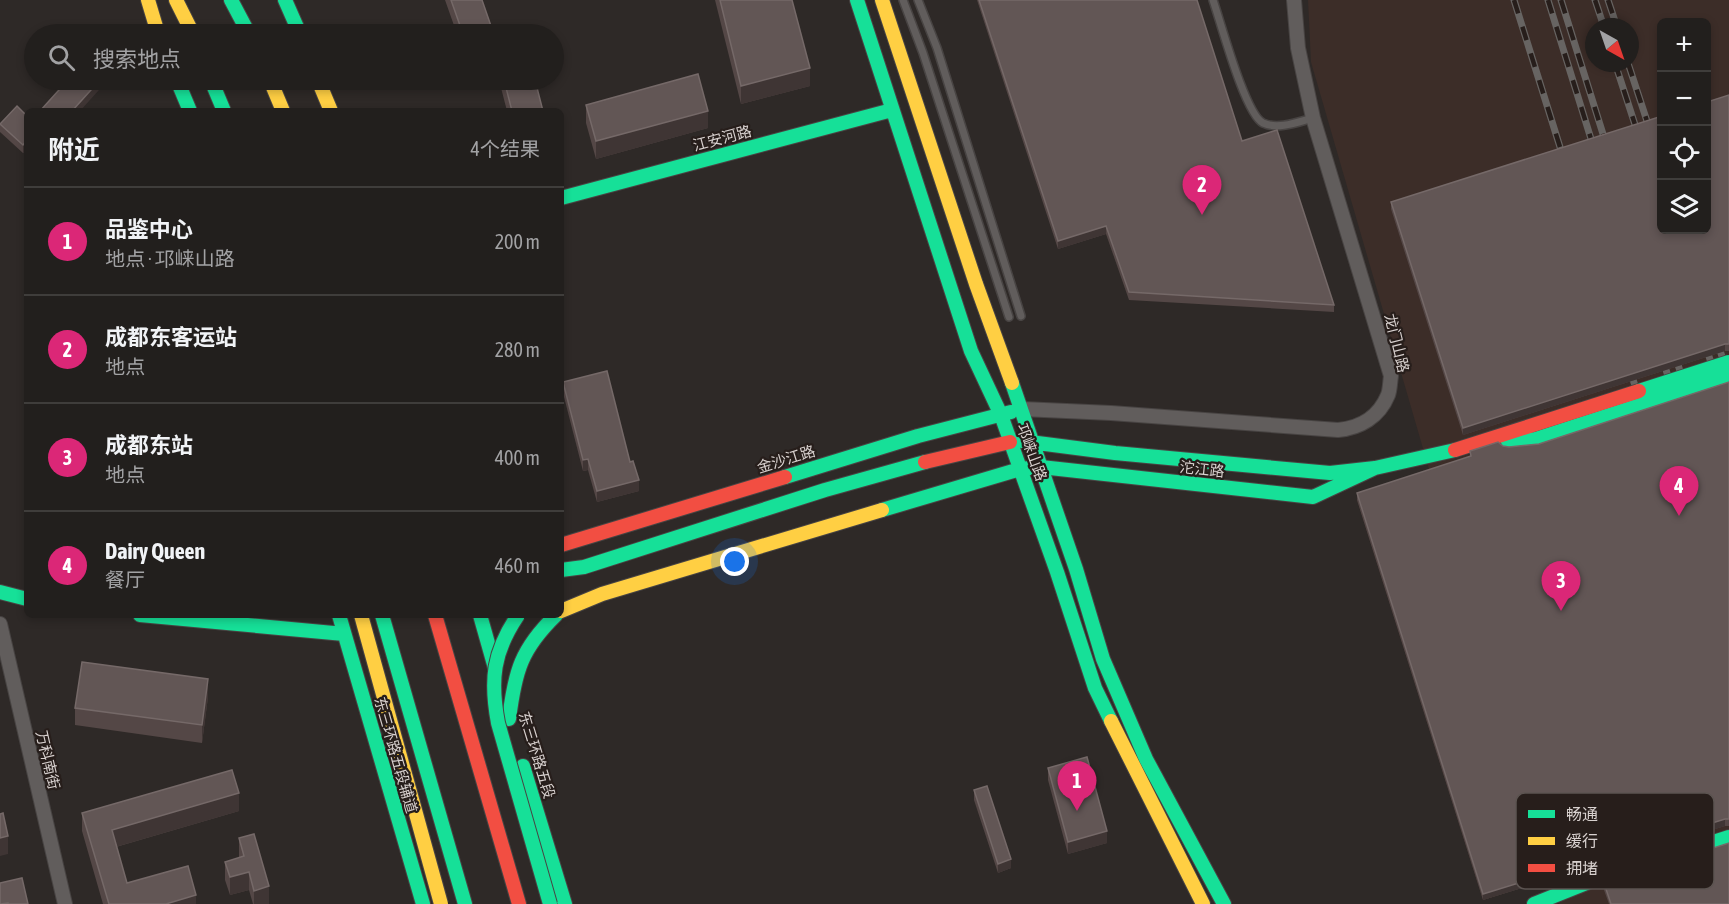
<!DOCTYPE html>
<html lang="zh">
<head>
<meta charset="utf-8">
<style>
  :root { --surface:#221f1d; --page:#2e2c2a; --text:#f1f3f6; --muted:#a2a2a4; --line:#3f3d3b; --accent:#db2777 }
  body { margin:0; font-family:"Asap Condensed","Noto Sans SC",sans-serif; background:var(--page); color:var(--text) }
  .controls { position:absolute; right:18px; top:18px; display:grid; overflow:hidden; border-radius:9px; box-shadow:0 3px 9px #0003 }
  .controls button { width:54px; height:54px; display:grid; place-items:center; padding:0; border:0; border-bottom:2px solid var(--line); background:var(--surface); color:var(--text); font:30px sans-serif }
  .compass { position:absolute; left:1585px; top:18px; width:54px; height:54px; border-radius:50%; background:var(--surface); box-shadow:0 3px 9px #0003; rotate:140deg }
  .you { position:absolute; left:735px; top:562px; width:21px; height:21px; margin:-15px; border:4px solid #fff; border-radius:50%; background:#1a73e8; box-shadow:0 0 0 9px #1a73e833 }
  .badge { display:grid; place-items:center; width:39px; height:39px; border-radius:50%; background:var(--accent); color:#fff; font-size:20px; font-weight:700 }
  .pin { position:absolute; translate:-50% -50px; filter:drop-shadow(0 2px 3px #0008) }
  .pin::after { content:''; position:absolute; top:32px; width:21px; height:18px; background:inherit; clip-path:polygon(0 0,100% 0,50% 100%) }
  .list { margin:0; padding:0; list-style:none }
  h2 { display:flex; justify-content:space-between; align-items:center; height:78px; margin:0; padding:0 24px; font-size:26px }
  h2 small { font-size:20px; font-weight:400; color:var(--muted) }
  .list li { display:grid; grid-template-columns:39px 1fr auto; gap:18px; align-items:center; box-sizing:border-box; height:108px; padding:0 24px; border-top:2px solid var(--line) }
  .list b { display:block; font-size:22px; white-space:nowrap }
  .list p { margin:0; font-size:20px; white-space:nowrap; color:var(--muted) }
  .list em { font-size:20px; font-style:normal; color:var(--muted) }
  .icon { flex:none; width:33px; height:33px; fill:none; stroke:currentColor; stroke-width:2; stroke-linecap:round; stroke-linejoin:round }
  .map { position:relative; flex:none; width:1729px; height:904px; overflow:hidden }
  .search { position:absolute; background:var(--surface); box-shadow:0 3px 9px #0003; left:24px; top:24px; width:540px; height:66px; display:flex; align-items:center; gap:15px; box-sizing:border-box; padding:0 21px; border-radius:33px; color:var(--muted); font-size:22px }
  .panel { position:absolute; background:var(--surface); box-shadow:0 3px 9px #0003; left:24px; top:108px; width:540px; height:510px; border-radius:9px }
  .map>svg:first-child { display:block }
</style>
</head>
<body>
<div class="map">
<svg width="1729" height="904" viewBox="0 0 1729 904">
  <rect width="100%" height="100%" fill="#2e2927"/>
  <path fill="#3c2d28" fill-rule="evenodd" d="M1308 0H1729V904H1559L1549 879 1483 900 1357 500 1431 476 1311 62ZM1662 22H1706V230H1662ZM1594 27H1630V63H1594Z"/>
  <g fill="none" stroke-linecap="round" stroke-linejoin="round">
    <g stroke="#484443" stroke-width="10">
      <path id="lane" d="M903 0 923 53 1009 317
        M918 0 937 48 1021 316
        M1213 0C1221 23 1245 114 1263 123 1278 130 1298 122 1313 118"/>
    </g>
    <g stroke="#484443" stroke-width="16">
      <path id="street" d="M1022 409 1111 413 1338 430C1360 428 1379 417 1388 395 1390 390 1390 382 1391 376L1313 118 1298 48 1294 0
        M0 624 65 904"/>
    </g>
    <g stroke="#484443" stroke-width="16">
      <path id="fast" d="M231 0 249 34
        M285 0 300 34
        M857 0 971 351 1001 415 1057 572 1095 688 1111 721
        M177 80 190 111
        M211 80 224 111
        M561 198 892 110
        M1012 383 1076 569 1103 659 1146 759 1224 904
        M1022 441 1115 453 1330 473 1375 468 1455 450
        M785 477 918 436 1011 412
        M882 510 1020 469 1041 467 1313 497 1375 468
        M561 570 584 567 825 490 925 462
        M0 592 27 599
        M140 615 344 634
        M339 615 423 904
        M382 615 465 904
        M480 615 495 668
        M509 719C515 671 521 649 556 615
        M523 766 565 904
        M1534 904 1589 882 1729 837"/>
    </g>
    <g stroke="#484443" stroke-width="16">
      <path id="slow" d="M148 0 157 30
        M176 0 193 34
        M882 0 976 284 1012 383
        M270 80 283 111
        M318 80 331 111
        M561 611 602 594 882 510
        M1111 721 1203 904"/>
    </g>
    <g stroke="#484443" stroke-width="16">
      <path id="jam" d="M925 462 1010 442
        M561 545 785 477
        M435 615 519 904"/>
    </g>
    <use href="#lane" stroke="#615d5c" stroke-width="7"/>
    <use href="#street" stroke="#615d5c" stroke-width="14"/>
    <use href="#fast" stroke="#16e098" stroke-width="14"/>
    <use href="#slow" stroke="#ffcf43" stroke-width="14"/>
    <use href="#jam" stroke="#f24e42" stroke-width="14"/>
    <g stroke="#676462" stroke-width="7">
      <path id="rail" d="M1514 0 1565 163
        M1548 0 1596 155
        M1561 0 1608 150
        M1595 0 1604 27
        M1608 0 1617 27
        M1615 63 1640 140
        M1628 63 1662 167
        M1715 335 1729 378
        M1704 341 1729 418
        M1673 349 1693 412
        M1661 354 1680 414
        M1628 364 1648 426"/>
    </g>
    <use href="#rail" stroke="#271e1b" stroke-width="4.5" stroke-dasharray="14" stroke-linecap="butt"/>
    <g stroke="#484443" stroke-width="16" stroke-linecap="butt">
      <path id="fast-bridge" d="M1639 391 1729 362
        M1508 442 1536 439 1729 376
        M518 615C493 652 490 680 498 723L550 904"/>
    </g>
    <g stroke="#484443" stroke-width="16" stroke-linecap="butt">
      <path id="slow-bridge" d="M361 615 441 904"/>
    </g>
    <g stroke="#484443" stroke-width="16" stroke-linecap="butt">
      <path id="jam-bridge" d="M1455 450 1639 391"/>
    </g>
    <use href="#fast-bridge" stroke="#16e098" stroke-width="14"/>
    <use href="#slow-bridge" stroke="#ffcf43" stroke-width="14"/>
    <use href="#jam-bridge" stroke="#f24e42" stroke-width="14"/>
  </g>
  <path fill="#544746" d="M445 0H482L491 26 507 34H457Z
    M715 0H792L810 86 741 104Z
    M977 0H1197L1242 141 1334 305V312L1129 300 1106 234 1058 249Z
    M499 80H535L543 111H507Z
    M1729 95V351H1725L1463 435 1391 209V202Z
    M586 105 708 128 596 159 586 123Z
    M27 116V149L23 153 0 132V124Z
    M563 382 630 462 639 491 597 502 588 470 583 471 563 393Z
    M1729 382V826H1725L1483 900 1357 500V493L1470 457V451L1503 446 1509 447 1539 444Z
    M208 697 202 743 75 725V708Z
    M1048 768 1107 843 1068 854 1048 780Z
    M974 790 1011 868 998 873 974 800Z
    M239 811 116 847 127 883 196 904H103L82 831V813Z
    M239 838 269 904H253L249 890 230 895 225 880V862L239 858Z
    M1604 883 1729 904H1609L1604 890Z"/>
  <path fill="#3f3534" d="M810 68V86L741 104V86Z
    M100 80H108L80 111H72Z
    M708 111V128L596 159V141Z
    M27 140V149L23 153V145Z
    M1106 226V234L1058 249V241Z
    M1725 344V351L1463 435V428Z
    M588 459V470L583 471V460Z
    M639 480V491L597 502V491Z
    M208 679V697L202 743V725Z
    M239 793V811L112 848V830Z
    M1725 819V826L1483 900V894Z
    M1107 831V843L1068 854V842Z
    M8 836V854L0 856V838Z
    M1011 859V868L998 873V864Z
    M249 872V890L230 895V877Z
    M269 886V904H254V891Z
    M196 895V904H166Z"/>
  <path fill="#625655" stroke="#756968" stroke-width="1.5" d="M451 0H482L491 26 507 34H463Z
    M720 0H792L810 68 741 86Z
    M979 0H1197L1242 141 1277 130 1334 305 1129 292 1106 226 1058 241Z
    M698 74 708 111 596 141 586 105Z
    M68 80H100L72 111H40Z
    M504 80H535L543 111H512Z
    M1729 95V344H1725L1463 428 1391 202 1662 116V230H1707V102Z
    M17 106 27 116V140L23 145 0 124Z
    M607 371 630 462 633 461 639 480 597 491 588 459 583 460 563 382Z
    M1729 382V819H1725L1483 894 1357 493 1471 456 1470 451 1498 442 1503 446 1509 447 1539 444Z
    M82 662 208 679 202 725 75 708Z
    M1087 757 1107 831 1068 842 1048 768Z
    M232 770 239 793 112 830 127 883 188 866 196 895 166 904H109L82 813Z
    M987 786 1011 859 998 864 974 790Z
    M3 813 8 836 0 838V814Z
    M254 834 269 886 254 891 249 872 230 877 225 862 244 856 239 838Z
    M1729 843V904H1611L1604 883Z
    M22 878 28 904H8V903L0 904V883Z"/>
  <g text-anchor="middle" dominant-baseline="central" stroke-width="4.5" stroke-linejoin="round" paint-order="stroke">
    <g font-size="15" fill="#d8d1cf" stroke="#271e1b">
      <text transform="translate(722 138) rotate(-15)">江安河路</text>
      <text transform="translate(1397 343) rotate(76)">龙门山路</text>
      <text transform="translate(1032 452) rotate(70)">邛崃山路</text>
      <text transform="translate(786 459) rotate(-17)">金沙江路</text>
      <text transform="translate(1202 469) rotate(6)">沱江路</text>
      <text transform="translate(396 755) rotate(74)">东三环路五段辅道</text>
      <text transform="translate(537 755) rotate(73)">东三环路五段</text>
      <text transform="translate(48 760) rotate(77)">万科南街</text>
    </g>
  </g>
  <rect x="1516" y="793" width="198" height="96" rx="9" fill="#271e1b" stroke="#5c5451" stroke-width="1.5"/>
  <rect x="1528" y="810" width="27" height="8" fill="#16e098"/>
  <rect x="1528" y="837" width="27" height="8" fill="#ffcf43"/>
  <rect x="1528" y="864" width="27" height="8" fill="#f24e42"/>
  <g font-size="16" fill="#d8d1cf">
    <text x="1566" y="820">畅通</text>
    <text x="1566" y="847">缓行</text>
    <text x="1566" y="874">拥堵</text>
  </g>
</svg>
<div class="controls">
<button>+</button>
<button>−</button>
<button><svg class="icon" aria-label="locate" viewBox="0 0 24 24"><circle cx="12" cy="12" r="6"/><path d="M12 2v4M12 18v4M2 12h4M18 12h4"/></svg></button>
<button><svg class="icon" aria-label="layers" viewBox="0 0 24 24"><path d="M12 4l9 5-9 5-9-5zM3 14l9 5 9-5"/></svg></button>
</div>
<svg class="compass" viewBox="-18 -18 36 36"><path d="M0-13l5 13h-10z" fill="#e53935"/><path d="M0 13l5-13h-10z" fill="#a2a2a4"/></svg>
<div class="you"></div>
<div class="pin badge" style="left:1077px;top:811px">1</div>
<div class="pin badge" style="left:1202px;top:215px">2</div>
<div class="pin badge" style="left:1561px;top:611px">3</div>
<div class="pin badge" style="left:1679px;top:516px">4</div>
<div class="search"><svg class="icon" aria-label="search" viewBox="0 0 24 24"><circle cx="10" cy="10" r="6"/><path d="M15 15l6 6"/></svg>搜索地点</div>
<section class="panel">
<h2>附近<small>4个结果</small></h2>
<ul class="list">
<li><span class="badge">1</span><div><b>品鉴中心</b><p>地点 · 邛崃山路</p></div><em>200 m</em></li>
<li><span class="badge">2</span><div><b>成都东客运站</b><p>地点</p></div><em>280 m</em></li>
<li><span class="badge">3</span><div><b>成都东站</b><p>地点</p></div><em>400 m</em></li>
<li><span class="badge">4</span><div><b>Dairy Queen</b><p>餐厅</p></div><em>460 m</em></li>
</ul>
</section>
</div>
</body>
</html>
